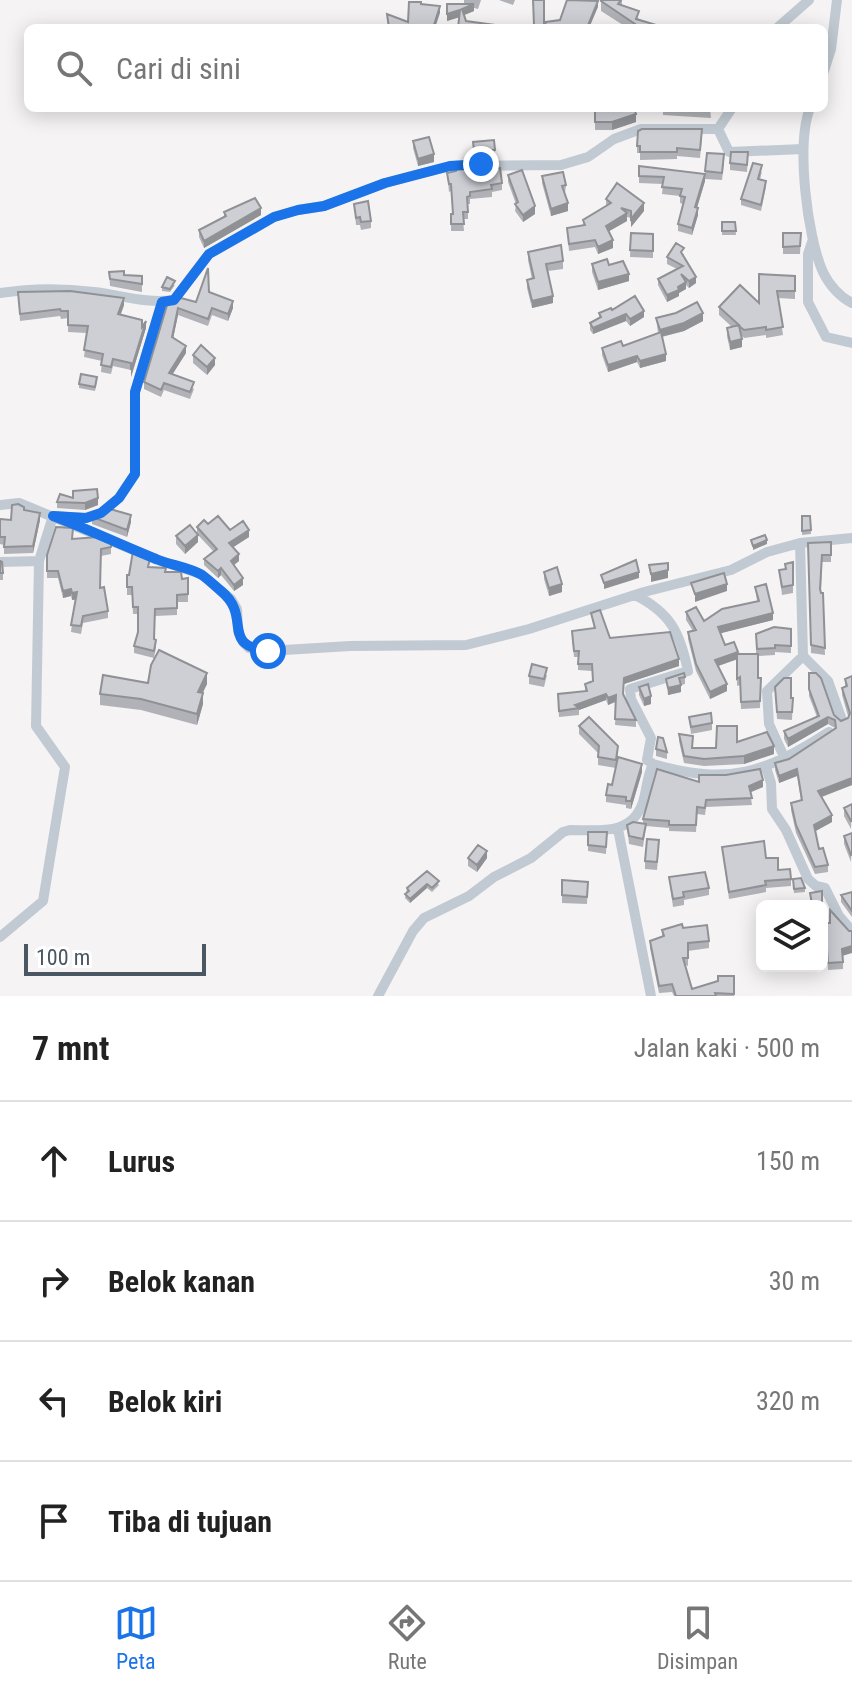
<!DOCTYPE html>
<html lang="id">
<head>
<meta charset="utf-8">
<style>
  :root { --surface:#fff; --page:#f2f2f2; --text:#222; --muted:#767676; --line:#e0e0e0; --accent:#1a73e8 }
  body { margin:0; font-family:"Roboto Condensed",sans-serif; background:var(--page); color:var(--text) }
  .controls { position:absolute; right:24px; bottom:24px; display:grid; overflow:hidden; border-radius:12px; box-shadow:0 4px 20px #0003 }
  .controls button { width:72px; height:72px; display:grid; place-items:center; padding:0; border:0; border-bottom:2px solid var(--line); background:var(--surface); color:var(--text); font:40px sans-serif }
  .scale { position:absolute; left:24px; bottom:20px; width:182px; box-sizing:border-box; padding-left:8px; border:4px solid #4a5661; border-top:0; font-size:22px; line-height:28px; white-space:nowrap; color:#4a5661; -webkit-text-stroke:6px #fff; paint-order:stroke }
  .stop { position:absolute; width:24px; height:24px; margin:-18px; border:6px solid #1a73e8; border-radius:50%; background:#fff }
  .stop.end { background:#1a73e8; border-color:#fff; box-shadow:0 2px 8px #0008 }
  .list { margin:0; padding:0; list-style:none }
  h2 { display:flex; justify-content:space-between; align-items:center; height:104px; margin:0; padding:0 32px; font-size:34px }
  h2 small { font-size:26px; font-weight:400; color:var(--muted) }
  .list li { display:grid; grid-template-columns:52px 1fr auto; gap:24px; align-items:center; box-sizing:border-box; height:120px; padding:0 32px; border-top:2px solid var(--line) }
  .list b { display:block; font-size:30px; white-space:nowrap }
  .list em { font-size:26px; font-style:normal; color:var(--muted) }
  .icon { flex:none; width:44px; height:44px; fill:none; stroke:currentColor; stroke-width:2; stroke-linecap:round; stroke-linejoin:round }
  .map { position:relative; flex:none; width:852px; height:996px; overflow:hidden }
  .search { position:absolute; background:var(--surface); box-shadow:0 4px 20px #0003; left:24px; right:24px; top:24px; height:88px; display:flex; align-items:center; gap:20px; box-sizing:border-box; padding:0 28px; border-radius:12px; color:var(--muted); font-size:30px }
  .sheet { height:584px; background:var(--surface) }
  nav { display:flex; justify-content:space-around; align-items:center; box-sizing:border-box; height:112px; border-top:2px solid var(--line); background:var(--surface); font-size:22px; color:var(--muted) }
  nav a { display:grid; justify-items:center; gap:4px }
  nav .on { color:var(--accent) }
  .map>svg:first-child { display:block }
</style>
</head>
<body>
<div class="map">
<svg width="852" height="996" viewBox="0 0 852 996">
  <rect width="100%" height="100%" fill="#f5f3f3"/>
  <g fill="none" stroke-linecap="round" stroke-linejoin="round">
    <path stroke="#c1cad2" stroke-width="10" d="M777 28 809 0
      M824 71 831 49 837 0
      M810 108C796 144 807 237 823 272 829 285 840 297 852 303
      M718 129 729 152 803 149
      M813 239 808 254V302L826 337 852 343
      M0 293C31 288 62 288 94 292 121 295 146 304 174 300L209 254 274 217 298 210 324 206 385 183 450 166 561 165 588 157 614 139 641 129H718L732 108
      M0 505 19 503 158 560 201 574 231 599 237 609 238 631 243 642 249 648 268 651 350 646 466 645 529 629 644 592 731 570 767 552 800 543 852 538
      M800 543 803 656 828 681 842 720
      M0 562 39 561
      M635 595C671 613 680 633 688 671L630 689 631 699 651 738 647 760 653 764
      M785 759 769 724 767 691 803 656
      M766 767 771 783 772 809 786 830 808 879 816 886 825 888 839 916 852 931
      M618 829 651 996
      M0 937 43 901 65 767 36 726 39 561 53 516 86 518 101 513 119 498 135 474V392L162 302
      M378 996 413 931 424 918 469 896 494 877 531 858 563 832 570 830C599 830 632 836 643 802 647 789 647 776 653 764 729 786 765 773 829 732"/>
  </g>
  <path fill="#b0b2b7" d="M464 0H481L478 9 474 8V11L464 15 458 28 459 17 447 21 464 4Z
    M499 0H515L513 5Z
    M622 0V5L639 19 660 28 623 25 601 11V1Z
    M595 108H710L711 118 663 115V111H635L636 122 612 130H595Z
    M702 137 700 158 677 156V159L640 160V153H637V146Z
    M494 140 495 158H474L473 142Z
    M413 141 434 162 418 166 413 148Z
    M748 159 747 172 730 170V163Z
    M724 162 722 180 705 179V171Z
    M639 166 705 181 697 208 698 215 692 235 678 231V224L683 204 680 203V196L662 194 663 184 639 183Z
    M456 167 502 183V190L492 192V197L470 199V204H468V219H463L464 231H451V214H453L451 191 449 192 447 173 456 172Z
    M762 171 760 180 766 187 761 211 741 205V199Z
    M508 175 535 214 523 222 515 211 516 204 508 182Z
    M542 176 566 185 565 193 568 211 551 216 542 183Z
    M606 199 644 211 631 227V218L627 217V221L609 231 613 248 598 254 595 247 569 251 567 228 583 225V220L606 207Z
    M354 204 371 221V228L361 230 360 225H356Z
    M224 212 261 215 204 248 199 237V230L224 217Z
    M722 222H735L736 235H722Z
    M631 233 653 234V258L630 257Z
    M783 233H801L800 254H783Z
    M528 252 563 261V269L548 271 553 303 532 308 527 288V280L532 279 528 260Z
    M684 254 683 256 696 283 689 288 686 285V289L679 293V296L667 302 658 285V279L677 269 667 264V257Z
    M592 264 609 265 629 281 598 290 592 272Z
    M109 272 124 275 142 276V292L110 286Z
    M795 276V299L778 298 783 335 766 338V335L744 338 741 335 742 347 730 350 727 336V328L732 327 719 315V307L759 303Z
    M175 285 170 292 162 291V287Z
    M18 292 124 305 121 314 142 327 146 328 131 377V370L113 366 111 374 101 372 102 361 84 357 87 333 68 332V318L61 319 60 316 20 321Z
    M168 302H196L233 308 228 321 212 315 208 326 178 315 173 338 186 353 172 374 194 389 190 399 164 390 161 397 144 389V382Z
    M612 310 644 317 630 326 626 321 593 334 590 330V323L599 318V313Z
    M656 318 703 321 684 331 662 337 666 361 640 368 637 362 608 372 602 355V348L623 346 658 333Z
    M193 355 215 365 207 375 193 363Z
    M97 381 95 391 79 388V384Z
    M60 494 98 505 85 510 57 508V502Z
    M24 510 40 520 33 553 4 554V545L0 544V519L11 520Z
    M802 516H810L811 534 802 535Z
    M92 517 131 522 127 537 92 524Z
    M208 524 230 530 249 537 233 547 239 561 234 565 243 585 234 591 221 575 218 578 204 565V559L214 552 198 535V542L185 554 176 544V536L197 533V527Z
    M73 539 111 547V554L101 556 100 588 108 611V618L83 623 81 634 71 632 75 600H72L71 596 63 598 58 578H47V555Z
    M831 542V562H822L821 593H823L825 655 811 653 808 543Z
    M0 561 3 573V580H0Z
    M793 562V593L782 595 779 570 785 569V564Z
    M150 567 182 579 188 578V602H177V615L155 616 154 639 156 647 154 658 134 653V646L138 633V614H133L132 595H127V575Z
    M544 572 562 592 549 596 544 579Z
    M755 587 773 620 720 633 725 645 738 654H756V634L791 629V653L775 652V655L758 656V678H761L760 708 741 709 740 685 737 686V659L718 666 727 691 710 699 696 671 688 639V632L693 631 686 620V612L704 621 757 601Z
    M591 613 610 638 679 666 624 684 623 695 636 720V727L615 725 616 702 608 705 606 700 579 710V715L559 717 558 694 585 691V684L592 681V671L578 670V657H574L572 637V631L594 629Z
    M809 673 834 715 841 721 848 718V716L842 695V688L845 687V679L852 676V785L822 797 832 822 815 831 819 849 828 865V872L815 874 796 833 791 810V803L801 800 797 776 779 783 775 770V763L789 759 835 728 828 724 788 747 784 739V731L817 717 809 696Z
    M547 675 544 687 529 684V676Z
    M685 677V684L681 685V692L668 695 666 679Z
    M148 683 207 684 202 693 203 704 197 725 141 710 100 705V694Z
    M639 687 651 704 644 706 639 695Z
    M775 687 791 698H793L792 720 777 719Z
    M689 717 712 723V730L691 734Z
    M579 726 618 754 617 763 642 772 631 809 626 808V805L606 802V795L612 785 616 768 598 765V753L579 734Z
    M679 734 693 748H716L737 742 774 754 744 764 704 766 684 763 679 741Z
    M656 749 667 752V759L656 756Z
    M699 782 763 787 750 792 752 805 706 807 705 815 697 814 696 832 669 831V828L646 826 643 847 629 844 627 825 643 824V819Z
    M852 804 851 829 844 816V808Z
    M588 832H607L606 854 588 851Z
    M852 833 851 862 844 844V836Z
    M722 847 766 858 778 870 791 879V886L766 888V892L729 899Z
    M659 848 657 870 645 869V861Z
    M468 858H487L477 872 468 866Z
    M427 871 439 885 432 892 427 888 410 903 405 898 407 888Z
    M669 877 709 888V895L684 900V905L673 907Z
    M793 879 805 888V892L794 893Z
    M562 880 588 882 587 904 562 903Z
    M822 891V906H811L810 893Z
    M852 892V917L841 902V895Z
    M825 923 843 955V969L828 970Z
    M683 928 709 941V948L688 951V966L685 965 692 989 734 976V996H674L672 992 659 993 650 948V941L662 937V930Z"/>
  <path fill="#909195" d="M598 1V7L589 28H587Z
    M474 4V11L462 16V9Z
    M440 6V13L435 28H433Z
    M460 10V17L447 21V14Z
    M636 114V122L612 130V122Z
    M434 154V162L418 166V159Z
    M705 174V181L695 214V207Z
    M568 203V211L551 216V209Z
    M644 203V211L631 227V219Z
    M535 206V214L523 222V215Z
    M261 208V215L204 248V241Z
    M698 208V215L692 235V228Z
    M627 213V221L606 233V226Z
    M613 240V248L598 254V247Z
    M629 274V281L598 290V282Z
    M696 277V283L689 288V281Z
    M686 282V289L679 293V296L667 302V295Z
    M553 296V303L532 308V301Z
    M124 298V305L118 321V314Z
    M233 301V308L228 321V314Z
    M178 308V315L172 344V337Z
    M644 311V317L630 326V319Z
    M703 313V321L684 331 660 337V330Z
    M626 314V321L593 334V328Z
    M146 321V328L131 377V370Z
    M742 339V347L730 350V342Z
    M186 346V353L169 380V373Z
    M666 354V361L640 368V361Z
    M637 356V362L608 372V365Z
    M215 358V365L207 375V367Z
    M98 498V505L85 510V503Z
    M40 513V520L33 553V546Z
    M131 515V522L127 537V530Z
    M249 530V537L229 550V543Z
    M198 535V542L185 554V546Z
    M767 540V544L753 550V546Z
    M239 554V561L231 567V561Z
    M221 568V575L218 578V571Z
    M668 570V578L651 582V574Z
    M639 572V578L604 589V583Z
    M243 578V585L234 591V585Z
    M562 584V592L549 596V588Z
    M727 584V591L695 602V594Z
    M71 589V596L63 598V591Z
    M77 592V599L72 600V593Z
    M773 613V620L718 634V627Z
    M738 652V659L715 667V660Z
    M679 659V666L624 684V678Z
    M207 673V684L198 703V692Z
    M727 684V691L710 699V692Z
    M681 685V692L668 695V688Z
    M203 693V704L197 725V714Z
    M606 694V700L579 710 575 705Z
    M616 695V701L608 705V698Z
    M651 696V704L644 706V699Z
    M828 717V724L788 747V739Z
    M774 746V754L744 764V756Z
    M642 764V772L631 809V801Z
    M797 769V776L779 783V776Z
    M852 778V785L818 798V791Z
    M763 780V787L749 793V786Z
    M832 815V822L814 832V825Z
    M487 851V858L477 872V865Z
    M427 884V888L410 903V899Z
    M852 946V953L842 956V949Z"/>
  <path fill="#cdcfd5" stroke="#909195" stroke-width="2" d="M533 0H544V28L534 25Z
    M567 0 598 1 587 28H547L545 22 560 20Z
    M601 0H621L618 4 639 11 636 19 660 26 659 28H619V25L638 26 601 1Z
    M409 2H421V4L440 6 433 28H389L387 14 408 22Z
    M447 4H474L462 9 466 21 518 28H458L460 10 447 14Z
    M595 108H634L636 114 612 122H595Z
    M675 108H710L711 111Z
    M642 129H702L700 150 677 148V152H640V146H637L638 131Z
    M429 137 434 154 418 159 413 141Z
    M494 140 495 150H474L473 142Z
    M731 152H748L747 165 730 163Z
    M707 153 724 154 722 173 705 171Z
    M753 163 762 165 758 179 766 181 761 205 741 199Z
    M639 166 705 174 695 207 698 208 692 228 678 224 685 197 680 196 682 189 662 187 664 177 639 176Z
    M456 167 500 168 502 183 491 185 492 189 470 192V196L467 197 468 212H463L464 224H451V214H453L451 184H449L447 173 456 171Z
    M522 170 535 206 523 215 515 204 518 202 508 175Z
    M563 172 566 185 562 186 568 203 551 209 542 176Z
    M617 183 644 203 631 219V211L621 208 627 213 606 226 613 240 598 247 595 240 569 244 567 228 585 225 583 220 611 203 606 199Z
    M255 198 261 208 204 241 199 230 226 216 224 212Z
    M368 201 371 221 361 222 360 217 356 218 354 204Z
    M722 222H735L736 231H722Z
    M631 233 653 234V251L630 250Z
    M783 233H801L800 246 783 247Z
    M676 243 684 248 681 252 696 277 689 281 681 274 686 282 678 287 679 290 667 295 658 279 683 266 667 257Z
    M561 245 563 261 546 264 553 296 532 301 527 280 534 278 528 252Z
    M607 259 609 265 623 261 629 274 598 282 592 264Z
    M208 268 209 292 233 301 228 314 212 308 208 319 178 308 172 337 186 346 169 373 194 382 190 392 164 383 161 390 144 382 168 302 181 298 196 302Z
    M124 271V275L142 276V284L110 279 109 272Z
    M759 274 795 276V291H777L783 327 766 330V327L744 330 739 326 742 339 730 342 727 328 739 325 719 307 740 285 759 303Z
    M167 277 175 281 170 289 162 287Z
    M70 291 124 298 118 314 142 320V327L146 321 131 370V363L113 359 111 367 101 365 103 354 84 350 88 326 68 325V311H61L60 309 20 314 18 292Z
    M635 296 644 311 630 319 626 314 593 328 590 323 601 317 599 313 611 308 612 310Z
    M697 302 703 313 684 323 660 330 656 318 676 313Z
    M661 332 666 354 640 361 637 356 608 365 602 348 621 341 623 346Z
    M201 345 215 358 207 367 193 355Z
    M81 374 97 377 95 387 79 384Z
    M97 489 98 498 85 503 57 502 60 494 73 498V491Z
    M18 504 24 507V510L40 513 33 546 4 547 5 537H0V519L11 520 12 505Z
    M110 509 131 515 127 530 92 517Z
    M218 516 230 530 243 521 249 530 229 543 239 554 231 561 243 578 234 585 221 568 218 571 204 559 217 549 197 527 204 520 208 524Z
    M802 516H810L811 530 802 531Z
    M190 525 198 535 185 546 176 536Z
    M56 527 73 528 72 539 98 537 111 542V547L101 549 100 588 104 587 108 611 83 616 81 626 71 625 77 592 72 593 71 589 63 591 58 571H47V555Z
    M765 535 767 540 753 546 751 540Z
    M831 542V555H822L820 589 821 593H823L825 648 811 645 808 543Z
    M133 551 150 558 148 567 166 568 165 572H181L182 579 188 578V594L177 595V608L155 609 154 639 156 640 154 651 134 646 138 632V607H133L132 587H127V575H129Z
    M636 560 639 572 604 583 601 575Z
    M0 561 2 562 3 573H0Z
    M793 562V585L782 587 779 570 786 569 785 564Z
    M668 563V570L651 574 649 565Z
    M557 567 562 584 549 588 544 572Z
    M724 573 727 584 695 594 691 583Z
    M766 584 773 613 718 627 725 645 734 642 738 652 715 660 727 684 710 692 696 664 688 632 696 630 686 612 696 607 704 621 722 609 759 601 755 587Z
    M600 610 610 638 670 632 679 659 624 678 623 694 636 720 615 719 616 695 608 698 606 694 575 705 579 708 559 711 558 694 587 691 585 684 593 681 592 664H578L579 651H574L572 631 595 628 591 613Z
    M774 627 791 629V646L775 645V648L757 649 756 634Z
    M159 650 207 673 198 692 203 693 197 714 141 699 100 694 103 675 148 683 151 665Z
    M737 654H758V678H761L760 701 741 702 740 677 737 679Z
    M532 664 547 668 544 679 529 676Z
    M684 673 685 677 679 678 681 685 668 688 666 679Z
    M809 673H816L821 678 834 715 841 721 848 718 850 713 842 688 847 686 845 679 852 676V778L818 791 832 815 814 825 819 849 823 848 828 865 815 867 796 825 791 803 802 800 797 769 779 776 775 763 789 759 836 728 835 720 828 717 788 739 784 731 819 716 809 689Z
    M784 678H791V698H793L792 712H777L775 687Z
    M648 684 651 696 644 699 639 687Z
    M711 713 712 723 691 727 689 717Z
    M589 717 618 746 616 760 598 757 599 746 579 726Z
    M717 726H737V742L767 732 774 746 744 756 704 759 684 756 679 734 693 736 692 748H716Z
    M658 737 663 738 667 752 656 749Z
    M618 757 642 764 631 801H626V797L606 795 608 784 612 785Z
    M657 769 699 782V775H726L760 769 763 780 749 786 752 798 706 800 705 808 697 807 696 825H669V821L643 819Z
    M852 804V821H851L844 808Z
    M633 822 646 824 643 839 629 836 627 825Z
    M588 832H607L606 847 588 845Z
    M852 833V854L851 855 844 836Z
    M647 839 659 840 657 862 645 861Z
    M764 841 766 858H778V870L790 869 791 879 765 881 766 885 729 892 722 847Z
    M478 845 487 851 477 865 468 858Z
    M427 871 439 881 432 888 427 884 410 899 405 894 409 891 407 888Z
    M705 872 709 888 683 892 684 897 673 899 669 877Z
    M801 878 805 888 794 889 793 879Z
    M562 880 588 882 587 897 562 895Z
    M822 891V902L812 904 810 893Z
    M852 892V911L841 895Z
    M830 910 849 931H852V946L842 949 843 962 828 963 825 923H830Z
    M682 924 683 928 707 925 709 941 688 943V958H683L692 989 718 981V976H734V994L715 993 716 996H676L672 984 659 986 650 941 664 936 662 930Z"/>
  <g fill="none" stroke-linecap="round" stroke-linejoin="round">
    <path stroke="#1a73e8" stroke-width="10" d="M268 651C219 645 253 617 221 591 215 586 209 580 202 575 189 567 170 565 156 559 121 545 88 529 53 516L86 518 101 513 119 498 135 474V392L162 302 174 300 209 254 274 217 298 210 324 206 385 183 450 166 481 164"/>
  </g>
</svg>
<div class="controls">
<button><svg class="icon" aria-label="layers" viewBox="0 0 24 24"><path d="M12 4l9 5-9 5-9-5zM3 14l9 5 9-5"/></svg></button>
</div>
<div class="scale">100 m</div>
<div class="stop" style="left:268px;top:651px"></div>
<div class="stop end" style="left:481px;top:164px"></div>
<div class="search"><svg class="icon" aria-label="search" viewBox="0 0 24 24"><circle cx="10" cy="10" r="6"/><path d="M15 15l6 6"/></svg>Cari di sini</div>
</div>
<section class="sheet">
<h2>7 mnt<small>Jalan kaki · 500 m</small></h2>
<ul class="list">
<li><svg class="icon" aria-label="ahead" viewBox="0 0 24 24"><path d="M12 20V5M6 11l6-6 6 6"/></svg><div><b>Lurus</b></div><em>150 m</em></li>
<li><svg class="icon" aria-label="right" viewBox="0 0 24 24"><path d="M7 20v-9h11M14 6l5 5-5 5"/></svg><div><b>Belok kanan</b></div><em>30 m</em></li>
<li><svg class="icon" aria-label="left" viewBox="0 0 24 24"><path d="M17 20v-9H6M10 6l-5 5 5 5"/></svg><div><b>Belok kiri</b></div><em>320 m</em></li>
<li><svg class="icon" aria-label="arrive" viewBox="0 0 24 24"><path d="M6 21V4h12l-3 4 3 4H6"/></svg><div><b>Tiba di tujuan</b></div></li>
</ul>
</section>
<nav>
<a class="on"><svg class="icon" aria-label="map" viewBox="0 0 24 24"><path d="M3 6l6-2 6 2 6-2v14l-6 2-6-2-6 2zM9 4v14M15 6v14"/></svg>Peta</a>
<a><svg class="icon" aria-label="directions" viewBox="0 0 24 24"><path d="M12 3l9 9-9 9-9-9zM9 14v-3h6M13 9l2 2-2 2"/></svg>Rute</a>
<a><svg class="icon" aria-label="saved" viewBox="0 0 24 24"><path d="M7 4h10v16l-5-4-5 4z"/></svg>Disimpan</a>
</nav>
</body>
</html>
